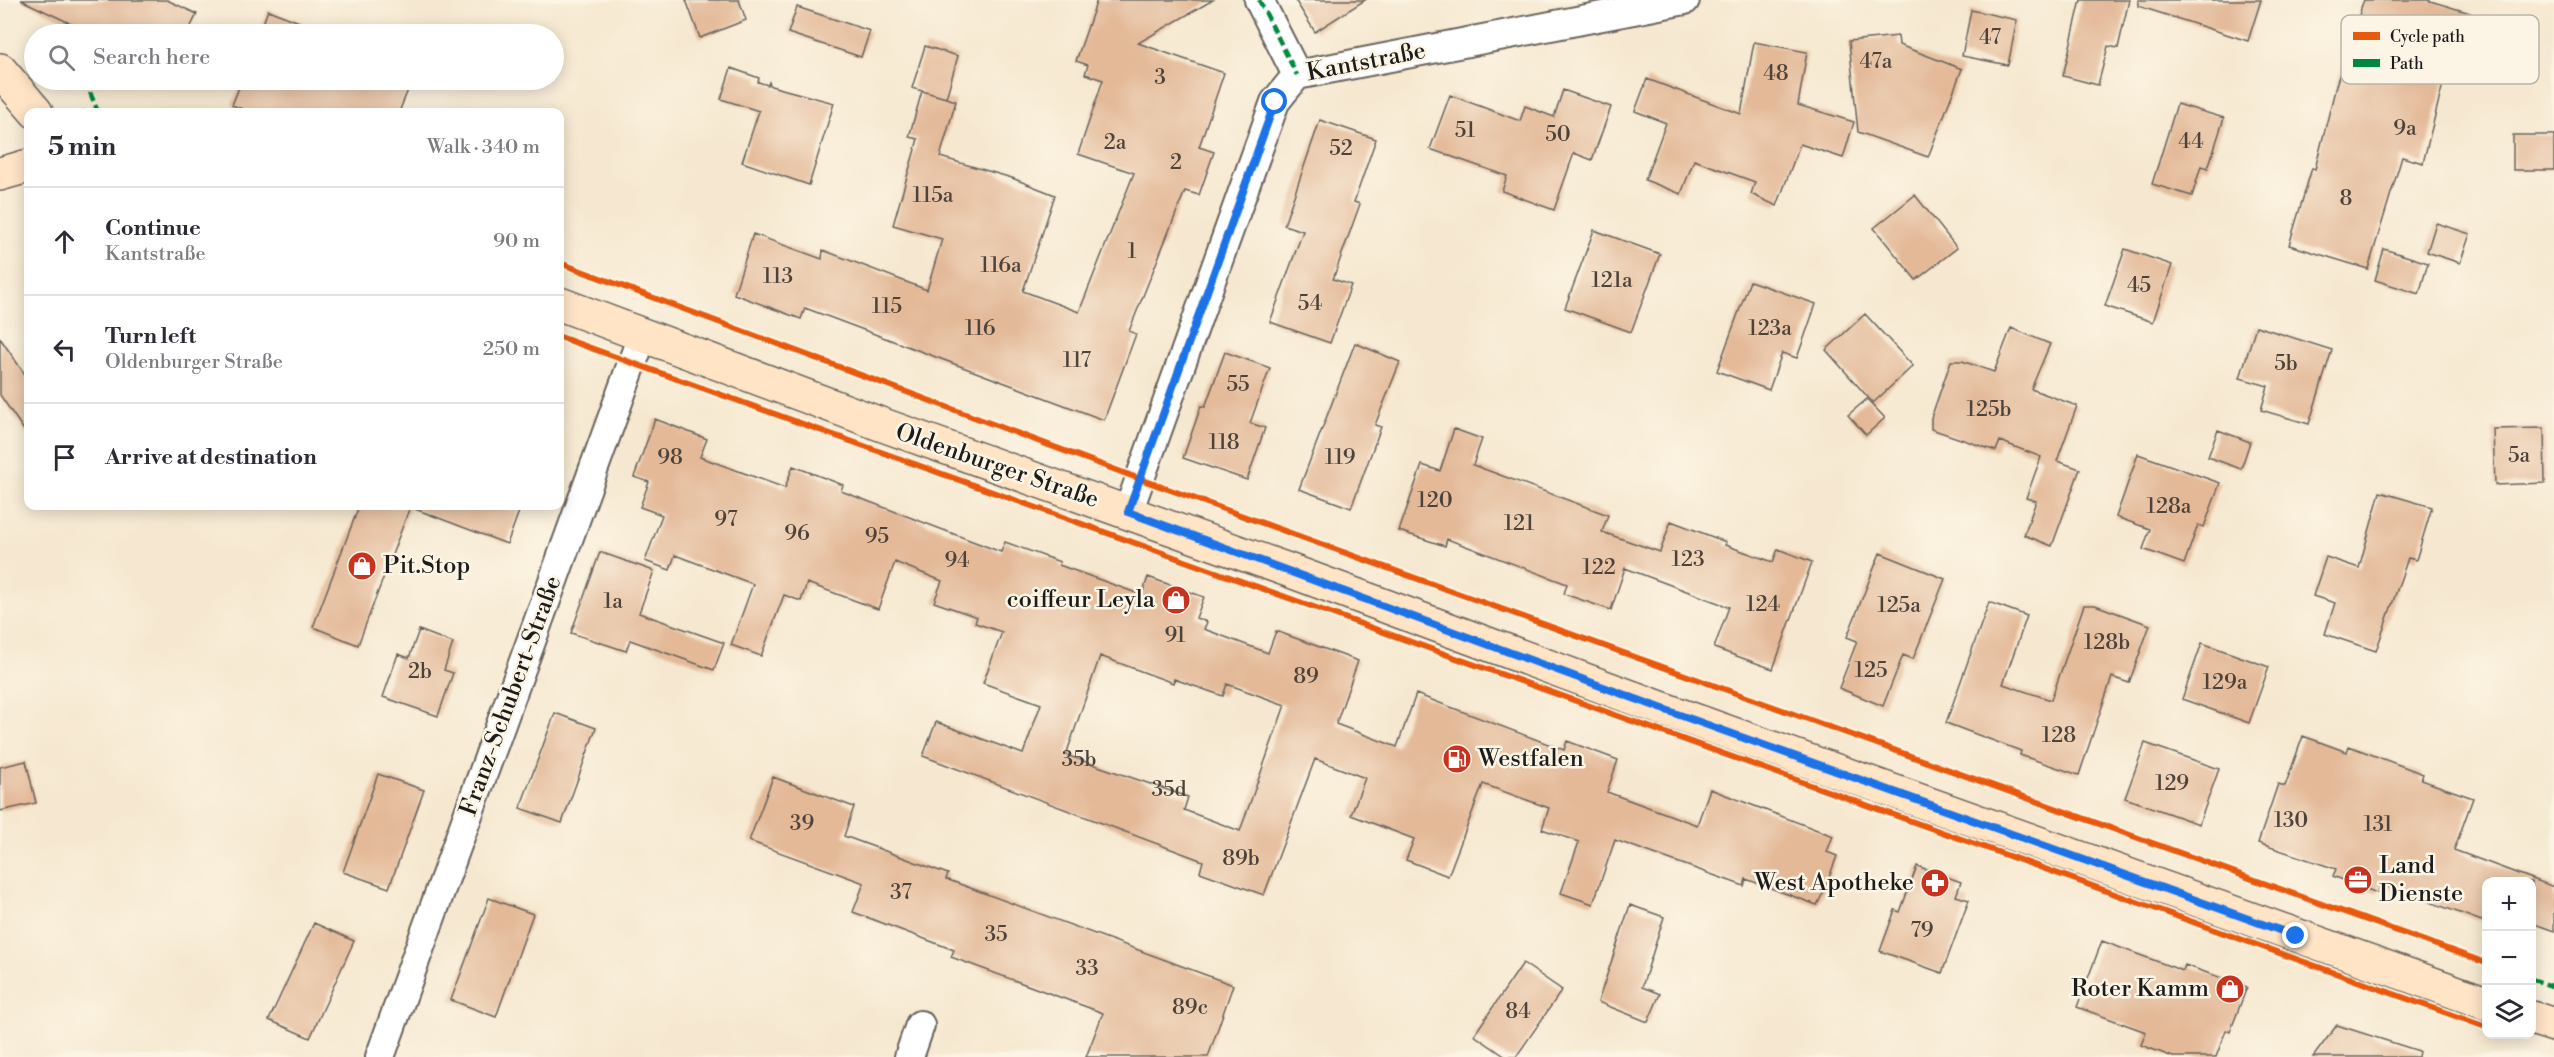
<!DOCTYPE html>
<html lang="en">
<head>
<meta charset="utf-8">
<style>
  :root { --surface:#fff; --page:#f2f2f3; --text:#2b2b33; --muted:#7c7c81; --line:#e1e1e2 }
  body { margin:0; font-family:"Libre Bodoni",serif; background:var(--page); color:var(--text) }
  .controls { position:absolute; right:18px; bottom:18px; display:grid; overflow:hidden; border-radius:12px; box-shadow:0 3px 15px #0003 }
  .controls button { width:54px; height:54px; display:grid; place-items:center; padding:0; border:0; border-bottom:2px solid var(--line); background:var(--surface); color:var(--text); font:30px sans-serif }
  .stop { position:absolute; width:18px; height:18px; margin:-14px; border:4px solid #1a73e8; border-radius:50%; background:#fff }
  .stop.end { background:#1a73e8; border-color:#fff; box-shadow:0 2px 6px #0008 }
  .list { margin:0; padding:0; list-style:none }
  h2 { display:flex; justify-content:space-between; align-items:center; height:78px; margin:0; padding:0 24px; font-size:26px }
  h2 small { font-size:20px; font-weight:400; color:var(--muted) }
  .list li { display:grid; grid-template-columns:39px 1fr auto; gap:18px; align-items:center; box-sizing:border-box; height:108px; padding:0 24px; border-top:2px solid var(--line) }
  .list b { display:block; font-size:22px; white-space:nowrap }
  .list p { margin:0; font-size:20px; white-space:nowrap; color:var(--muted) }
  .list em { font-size:20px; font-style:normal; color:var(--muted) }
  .icon { flex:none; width:33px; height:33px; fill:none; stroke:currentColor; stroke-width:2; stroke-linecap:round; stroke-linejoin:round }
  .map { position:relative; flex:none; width:2554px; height:1057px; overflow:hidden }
  .search { position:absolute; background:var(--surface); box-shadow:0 3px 15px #0003; left:24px; top:24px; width:540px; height:66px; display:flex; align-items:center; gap:15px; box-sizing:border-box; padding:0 21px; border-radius:33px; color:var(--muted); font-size:22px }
  .panel { position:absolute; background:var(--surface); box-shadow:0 3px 15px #0003; left:24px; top:108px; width:540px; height:402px; border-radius:12px }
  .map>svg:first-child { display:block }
</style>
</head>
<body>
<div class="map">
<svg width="2554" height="1057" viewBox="0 0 2554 1057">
  <rect width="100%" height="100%" fill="#fcf5e5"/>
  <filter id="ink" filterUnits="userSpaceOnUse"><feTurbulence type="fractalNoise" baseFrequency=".0167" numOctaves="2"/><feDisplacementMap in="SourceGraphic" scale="12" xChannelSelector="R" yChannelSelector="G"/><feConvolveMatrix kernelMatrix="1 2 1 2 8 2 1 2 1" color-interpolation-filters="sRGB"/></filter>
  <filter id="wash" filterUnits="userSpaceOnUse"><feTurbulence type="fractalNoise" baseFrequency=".008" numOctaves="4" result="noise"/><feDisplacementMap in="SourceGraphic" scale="24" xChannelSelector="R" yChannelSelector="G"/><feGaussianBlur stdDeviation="1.35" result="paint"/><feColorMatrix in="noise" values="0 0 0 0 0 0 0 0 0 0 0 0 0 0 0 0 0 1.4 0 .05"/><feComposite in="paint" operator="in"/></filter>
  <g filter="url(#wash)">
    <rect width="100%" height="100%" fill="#f6e8d0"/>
    <g id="blocks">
      <path fill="#e3b998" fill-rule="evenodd" d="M21 0H167L197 14 187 34H93Z
        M686 0H739L746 20 700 38Z
        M1097 0H1213L1138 43 1224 73 1199 147 1214 152 1199 195 1185 191 1129 331 1136 334 1104 420 805 308 801 319 734 294 753 234 822 259 823 250 927 290 942 239 893 225 918 139 909 137 922 91 956 101 940 157 1012 178 1055 195 1023 291 1079 312 1134 173 1078 154 1103 80 1085 74 1088 65 1076 61Z
        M1295 0H1365L1315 32Z
        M2081 0H2129L2118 48 2108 46 2098 85 2063 76Z
        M2138 0H2261L2248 41 2138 6Z
        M2364 0H2427L2470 13 2448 81 2444 80 2423 163 2402 157 2368 269 2289 245 2312 168 2315 169 2337 82Z
        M797 7 870 31 861 57 788 33Z
        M268 10 328 33V34H259Z
        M1971 10 2017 20 2008 65 1962 56Z
        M1898 36 1899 45 1962 69 1928 157 1858 132 1849 41Z
        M1754 42 1807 52 1798 105 1854 122 1843 158 1800 144 1777 206 1751 194 1755 182 1694 160 1681 194 1645 180 1666 123 1635 111 1647 79 1741 114Z
        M925 46 958 56 946 98 912 88Z
        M731 68 759 78 758 82 768 85 769 82 771 86 834 103 809 185 742 162 759 111 721 99Z
        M242 80H412L399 112H250L232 105Z
        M1563 90 1611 107 1592 160 1574 153 1554 210 1502 191 1507 176 1430 149 1450 95 1520 121 1525 106 1554 117Z
        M2177 104 2224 118 2208 168 2201 166 2192 196 2152 184Z
        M1320 120 1376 139 1354 202 1360 204 1333 279 1351 285 1330 343 1270 322 1303 231 1284 225Z
        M2513 135H2554V170H2513Z
        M1915 195 1957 248 1916 280 1874 228Z
        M2436 223 2470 234 2460 263 2427 252Z
        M1594 230 1660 254 1631 332 1565 308Z
        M2125 249 2172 265 2153 322 2105 306Z
        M2384 249 2428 263 2419 294 2375 280Z
        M1750 281 1816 304 1797 358 1782 353 1769 390 1717 371Z
        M1865 314 1913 366 1873 403 1826 350Z
        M2256 326 2332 350 2309 424 2261 410 2268 386 2240 378Z
        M2011 328 2050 344 2031 389 2077 406 2057 461 2080 469 2052 546 2024 535 2036 501 2026 498 2041 457 2000 441 1996 451 1931 429V418L1951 361H1962L1994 372Z
        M0 338 28 379V436L0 395Z
        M1355 343 1400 362 1375 425 1381 427 1351 508 1299 489Z
        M1225 352 1270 368 1250 423 1265 428 1247 480 1183 458 1201 406 1205 407Z
        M1867 399 1885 418 1866 435 1848 415Z
        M655 419 707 439 700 457 785 488 793 466 843 485 841 491 1001 552 1005 542 1060 562 1059 565 1142 595 1148 577 1204 597 1196 618 1207 622 1204 629 1268 653 1276 631 1358 661 1336 724 1397 747 1416 694 1564 750 1567 741 1618 760 1607 792 1697 825 1710 789 1833 836 1827 852 1837 856 1824 891 1817 905 1746 879 1744 886 1615 840 1593 904 1561 893 1579 842 1542 829 1549 808 1483 784 1448 876 1406 860 1414 839 1351 815 1365 778 1315 759 1264 895 1200 872 1203 861 923 756 936 722 1023 754 1041 704 983 683 1002 632 975 623 977 617 934 602 942 581 895 562 878 609 807 583 801 601 784 595 761 656 731 645 753 584 675 555 670 570 645 561 662 515 640 507 649 482 634 477ZM1100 656 1173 683 1174 679 1223 696 1227 684 1285 705 1240 831 1184 810 1188 797 1066 755Z
        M2544 428 2545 483 2495 485 2493 429Z
        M1454 429 1482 439 1473 465 1608 515 1602 532 1660 552 1671 521 1726 542 1725 545 1773 562 1778 549 1812 562 1773 669 1714 648 1729 607 1625 568 1611 610 1564 594 1567 584 1447 539 1445 546 1399 531 1422 465 1440 471Z
        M2218 430 2250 442 2241 469 2208 457Z
        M2138 454 2220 483 2204 527 2198 525 2184 564 2143 549 2150 529 2116 517Z
        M2380 492 2432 507 2416 560 2408 558 2376 651 2325 634 2335 603 2313 596 2326 557 2359 568Z
        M359 506H521L507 544 410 507 358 645 313 627Z
        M600 552 654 571 639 613 724 643 714 670 630 640 626 651 571 633Z
        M1880 553 1945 579 1913 659 1903 655 1883 706 1839 688 1857 641 1847 637Z
        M1989 602 2027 616 2003 684 2051 700 2084 605H2095L2150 625 2129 683 2112 677 2079 775 2020 755 2021 751 1946 723Z
        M419 630 453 643 444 670 453 673 438 716 383 697 398 654 409 658Z
        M2202 643 2269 667 2249 723 2182 699Z
        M555 713 596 728 562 823 520 808Z
        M2303 736 2347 752 2349 746 2423 774 2421 780 2473 798 2454 850 2554 887V931L2532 923V882H2487V923L2381 884 2377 893 2333 876 2336 869 2258 843 2278 784 2285 786Z
        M2145 743 2219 769 2199 824 2125 798Z
        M26 761 36 803 0 811V767Z
        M378 774 424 790 389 888 343 872Z
        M773 777 854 807 844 836 948 874 946 879 1233 985 1208 1057H1086L1103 1013 951 957 954 950 853 912 864 883 749 841Z
        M1917 866 1961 882 1956 896 1969 900 1942 973 1880 951 1895 910 1900 912Z
        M489 898 533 914 496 1017 451 1000Z
        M1630 905 1664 917 1642 987 1660 994 1648 1022 1598 1002Z
        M314 923 354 941 310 1038 269 1020Z
        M2102 941 2183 971 2185 965 2247 987 2230 1032 2226 1030 2216 1057H2173L2141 1045 2146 1032 2077 1007Z
        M1523 963 1562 990 1516 1057H1506L1474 1035Z
        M2337 1025 2419 1051 2418 1057H2313Z"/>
    </g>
  </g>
  <g filter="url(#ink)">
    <use href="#blocks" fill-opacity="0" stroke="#68635b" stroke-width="1.5"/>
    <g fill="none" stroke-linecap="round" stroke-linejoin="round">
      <g stroke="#68635b" stroke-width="32">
        <path id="minor" d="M1259 0 1297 75
          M1128 512 1275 102 1297 75 1685 0
          M380 1057 642 336
          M909 1057 920 1025"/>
      </g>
      <g stroke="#68635b" stroke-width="36">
        <path id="secondary" d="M0 70 36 112
          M0 174 28 166
          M560 304 883 425 1288 570 1674 713 2486 1003
          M2532 1018 2554 1025"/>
      </g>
      <use href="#minor" stroke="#fff" stroke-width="28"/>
      <use href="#secondary" stroke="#ffe4c6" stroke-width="33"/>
      <path stroke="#00873e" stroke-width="4.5" stroke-dasharray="9 4.5" stroke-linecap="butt" d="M1259 0 1297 75
        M85 80 98 112
        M2532 979 2554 987"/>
      <g stroke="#fcf5e5" stroke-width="10">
        <path id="cycleway" d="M560 263 1140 479 2486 963
          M560 337 2486 1027"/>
      </g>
      <use href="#cycleway" stroke="#e8590c" stroke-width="6"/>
    </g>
  </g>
  <g fill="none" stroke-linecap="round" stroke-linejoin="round" filter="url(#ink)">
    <path stroke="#1a73e8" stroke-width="8" d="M1275 102 1128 512 1674 713 2296 936"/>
  </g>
  <defs>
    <g id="shop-disc" transform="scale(1.5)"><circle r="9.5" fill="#c8321e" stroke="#fcf5e5"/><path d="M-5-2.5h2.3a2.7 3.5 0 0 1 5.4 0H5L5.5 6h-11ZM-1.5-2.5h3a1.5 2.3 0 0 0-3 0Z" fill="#fff"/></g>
    <g id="fuel-disc" transform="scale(1.5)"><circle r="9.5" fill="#c8321e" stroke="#fcf5e5"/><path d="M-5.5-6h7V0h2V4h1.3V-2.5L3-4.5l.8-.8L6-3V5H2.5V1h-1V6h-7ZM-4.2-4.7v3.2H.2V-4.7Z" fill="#fff"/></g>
    <g id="office-disc" transform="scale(1.5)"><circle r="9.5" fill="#c8321e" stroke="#fcf5e5"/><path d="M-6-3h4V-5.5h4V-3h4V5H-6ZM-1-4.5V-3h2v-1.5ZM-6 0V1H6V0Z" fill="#fff"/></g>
    <g id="pharmacy-disc" transform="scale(1.5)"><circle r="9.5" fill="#c8321e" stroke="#fcf5e5"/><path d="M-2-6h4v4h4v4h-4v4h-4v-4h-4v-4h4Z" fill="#fff"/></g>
  </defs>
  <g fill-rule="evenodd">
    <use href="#shop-disc" x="362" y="566"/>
    <use href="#shop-disc" x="1176" y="600"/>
    <use href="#fuel-disc" x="1457" y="759"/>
    <use href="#office-disc" x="2358" y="880"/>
    <use href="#pharmacy-disc" x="1935" y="883"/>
    <use href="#shop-disc" x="2230" y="989"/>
  </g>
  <g text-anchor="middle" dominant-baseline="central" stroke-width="5" stroke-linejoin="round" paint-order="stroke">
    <g font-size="21" fill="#4e433b">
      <text x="1990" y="38">47</text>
      <text x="1876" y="62">47a</text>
      <text x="1776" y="74">48</text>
      <text x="1160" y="78">3</text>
      <text x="2405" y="129">9a</text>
      <text x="1465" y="131">51</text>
      <text x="1558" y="135">50</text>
      <text x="2191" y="142">44</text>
      <text x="1115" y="143">2a</text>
      <text x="1341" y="149">52</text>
      <text x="1176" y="163">2</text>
      <text x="933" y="196">115a</text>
      <text x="2346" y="199">8</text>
      <text x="1132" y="252">1</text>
      <text x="1001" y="266">116a</text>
      <text x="778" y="277">113</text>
      <text x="1612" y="281">121a</text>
      <text x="2139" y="286">45</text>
      <text x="1310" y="304">54</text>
      <text x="887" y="307">115</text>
      <text x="980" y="329">116</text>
      <text x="1770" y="329">123a</text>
      <text x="1077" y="361">117</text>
      <text x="2286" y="364">5b</text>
      <text x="1238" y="385">55</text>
      <text x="1989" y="410">125b</text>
      <text x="1224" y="443">118</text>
      <text x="2519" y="456">5a</text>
      <text x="670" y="458">98</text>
      <text x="1340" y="458">119</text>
      <text x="1435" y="501">120</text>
      <text x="2169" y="507">128a</text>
      <text x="726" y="520">97</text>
      <text x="1519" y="524">121</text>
      <text x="797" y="534">96</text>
      <text x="877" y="537">95</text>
      <text x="1688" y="560">123</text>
      <text x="957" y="561">94</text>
      <text x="1599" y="568">122</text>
      <text x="613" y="602">1a</text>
      <text x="1763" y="605">124</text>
      <text x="1899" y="606">125a</text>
      <text x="1175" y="636">91</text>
      <text x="2107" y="643">128b</text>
      <text x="1871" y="671">125</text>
      <text x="420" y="672">2b</text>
      <text x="1306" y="677">89</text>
      <text x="2225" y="683">129a</text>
      <text x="2059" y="736">128</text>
      <text x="1079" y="760">35b</text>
      <text x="2172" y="784">129</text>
      <text x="1169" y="790">35d</text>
      <text x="2291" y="821">130</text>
      <text x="802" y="824">39</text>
      <text x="2378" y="825">131</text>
      <text x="1241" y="859">89b</text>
      <text x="901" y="893">37</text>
      <text x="1922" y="931">79</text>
      <text x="996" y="935">35</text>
      <text x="1087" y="969">33</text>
      <text x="1190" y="1008">89c</text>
      <text x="1518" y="1012">84</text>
    </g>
    <g font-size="24" fill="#1c1c1c" stroke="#fcf5e5">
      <text transform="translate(1366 62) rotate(-11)">Kantstraße</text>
      <text transform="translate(997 466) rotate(19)">Oldenburger Straße</text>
      <text transform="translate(511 696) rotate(-70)">Franz-Schubert-Straße</text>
    </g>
    <g font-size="24" fill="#1c1c1c" stroke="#fcf5e5" text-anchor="start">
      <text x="383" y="566">Pit.Stop</text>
      <text x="1155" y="600" text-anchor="end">coiffeur Leyla</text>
      <text x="1478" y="759">Westfalen</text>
      <text x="2379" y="866">Land<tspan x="2379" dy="28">Dienste</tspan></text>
      <text x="1914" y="883" text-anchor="end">West Apotheke</text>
      <text x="2209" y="989" text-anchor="end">Roter Kamm</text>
    </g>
  </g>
  <rect x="2341" y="15" width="198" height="69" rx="9" fill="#fcf5e5" stroke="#b9b4a9" stroke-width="1.5"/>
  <rect x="2353" y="32" width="27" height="8" fill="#e8590c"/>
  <rect x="2353" y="59" width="27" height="8" fill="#00873e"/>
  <g font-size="16" fill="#1c1c1c">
    <text x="2390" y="42">Cycle path</text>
    <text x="2390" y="69">Path</text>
  </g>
</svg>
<div class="controls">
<button>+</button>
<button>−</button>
<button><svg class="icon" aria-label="layers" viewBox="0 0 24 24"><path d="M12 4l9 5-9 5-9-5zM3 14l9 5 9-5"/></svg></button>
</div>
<div class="stop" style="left:1275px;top:102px"></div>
<div class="stop end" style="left:2296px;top:936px"></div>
<div class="search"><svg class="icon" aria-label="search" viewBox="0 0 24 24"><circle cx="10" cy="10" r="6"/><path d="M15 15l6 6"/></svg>Search here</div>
<section class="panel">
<h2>5 min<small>Walk · 340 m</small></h2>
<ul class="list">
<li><svg class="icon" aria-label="ahead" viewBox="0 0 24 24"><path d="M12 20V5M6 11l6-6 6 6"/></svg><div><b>Continue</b><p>Kantstraße</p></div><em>90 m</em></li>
<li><svg class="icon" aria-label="left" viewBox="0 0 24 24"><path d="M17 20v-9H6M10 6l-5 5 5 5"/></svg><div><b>Turn left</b><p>Oldenburger Straße</p></div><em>250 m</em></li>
<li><svg class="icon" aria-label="arrive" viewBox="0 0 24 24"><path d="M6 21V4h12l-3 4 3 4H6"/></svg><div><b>Arrive at destination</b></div></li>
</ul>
</section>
</div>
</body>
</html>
